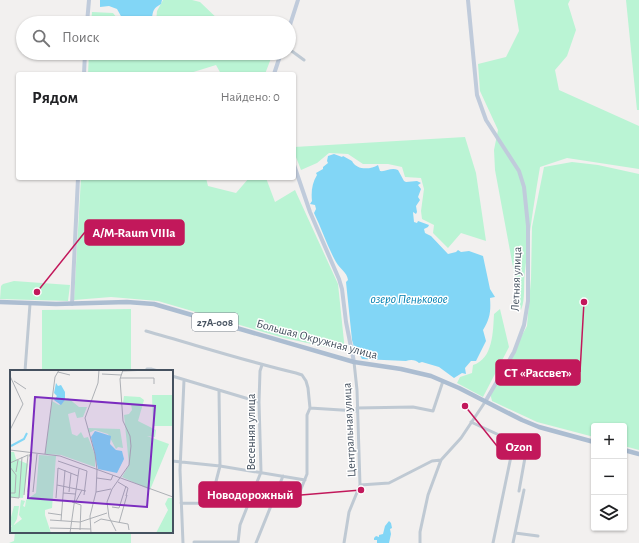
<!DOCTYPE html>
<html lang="ru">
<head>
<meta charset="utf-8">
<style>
  :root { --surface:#fff; --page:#f2f2f2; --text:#202124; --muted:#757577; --line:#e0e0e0 }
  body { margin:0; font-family:"Alegreya Sans",sans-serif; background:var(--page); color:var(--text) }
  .controls { position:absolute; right:12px; bottom:12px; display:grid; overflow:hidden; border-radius:4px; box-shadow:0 1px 3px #0004 }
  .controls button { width:36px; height:36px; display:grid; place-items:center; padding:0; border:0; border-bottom:1px solid var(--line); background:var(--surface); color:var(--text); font:20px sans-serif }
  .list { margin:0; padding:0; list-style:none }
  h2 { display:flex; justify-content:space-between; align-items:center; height:52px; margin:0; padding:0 16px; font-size:17px }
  h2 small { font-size:13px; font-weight:400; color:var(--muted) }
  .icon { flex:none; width:22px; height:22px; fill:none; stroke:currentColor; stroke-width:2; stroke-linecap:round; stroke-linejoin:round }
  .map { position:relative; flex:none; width:639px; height:543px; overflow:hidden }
  .search { position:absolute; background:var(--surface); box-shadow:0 1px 3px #0004; left:16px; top:16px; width:280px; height:44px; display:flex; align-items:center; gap:10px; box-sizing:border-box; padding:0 14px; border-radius:22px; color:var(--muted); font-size:15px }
  .panel { position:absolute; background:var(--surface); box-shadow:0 1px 3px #0004; left:16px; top:72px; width:280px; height:108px; border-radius:4px }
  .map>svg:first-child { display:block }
</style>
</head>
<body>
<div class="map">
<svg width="639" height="543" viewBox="0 0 639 543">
  <rect width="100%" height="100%" fill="#f2f0ef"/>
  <path fill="#baf4d4" d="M163 0H192L200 2 222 23H156L157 11Z
    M514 0H570L568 4 576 30 567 56 555 70 559 90 639 126V169L567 158 540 167C534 202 529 236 525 271 523 284 526 298 521 310L495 170 494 150 498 130 480 91 478 64 506 57 519 31Z
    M626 0H639V110H637Z
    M92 12 113 13 121 23H91Z
    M89 53H273L265 74H221L216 65 187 74H88Z
    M465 137 476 173 486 241 461 233 448 248 433 233 434 225 422 219 421 211 424 189 421 178 405 177 402 167 388 164H363L348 154 329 153 317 163 301 170 294 152V147Z
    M572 162 598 165 639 174V450L624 446V426H594V437L537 422 492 401 490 393 527 326 531 279 532 227 544 167Z
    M81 178H206L208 186 236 193 249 178H266L275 202 295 190 338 284 345 351 284 338 158 301 111 297 74 300Z
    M14 281 70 285 68 301 0 299 1 286 3 284Z
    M131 309V371H42V310Z
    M500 309 509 347 483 397 457 383 460 377 472 373 473 365C493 359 493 332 494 314Z
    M15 532H131V543H9L14 541Z"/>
  <path fill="#82d6f6" d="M100 0H162L161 4C154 8 153 10 152 18L146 23H129L122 18 117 9 109 6 100 7Z
    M334 154 342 157 343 156 352 161C356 170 370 170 378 165L380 171C386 172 391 167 398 170L404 181 406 182 417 181 421 183 418 185 421 189 418 197 420 200 416 206 417 212 416 214 413 212 414 222 417 223 418 221 429 225 428 227 424 229 425 233 431 236 448 254 456 252 458 250 461 252 469 251 483 256 490 289 495 297 490 298C491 311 490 319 483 330L486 341 476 361H471L465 368 466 374 462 373 454 378 439 367 422 362 419 363C416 360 411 359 406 361L362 359 359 354H356L352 340 346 282 348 280C347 272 340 269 336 262 327 246 322 229 314 213L316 209 315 205 310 204 312 201C311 192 312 183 317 175L316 173 323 169V167L328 163 327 161 328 156Z
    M389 521 391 523 392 528 390 529 391 534 389 543H377V540H374V538L376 536 379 537V535L383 534 385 526Z"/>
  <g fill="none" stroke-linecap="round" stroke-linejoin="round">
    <path stroke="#bfc9d3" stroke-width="3" d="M289 49 304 60
      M146 331C196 345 245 361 296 373L302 375 306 381 308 388 310 408 307 415V474L295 504
      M25 371 30 304
      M146 371 147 369H151L158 371
      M172 376 259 402
      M310 408 357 411
      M357 408 413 407 433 411 443 381
      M471 422 514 442 526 452 519 491
      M172 461 220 466 305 480
      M360 485 389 483 432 461 441 460
      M213 493 220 466 219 390
      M181 503 249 504
      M515 533 538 536
      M194 542H238
      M183 543 180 470 184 380
      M238 543 240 525 261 472 259 402 260 371 262 365
      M256 543 283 476
      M344 543 349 512 360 485 357 390 354 362
      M420 543V532L428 495 441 460 461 438 485 402
      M493 543 514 442
      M513 543 524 490"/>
    <path stroke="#c0cbdb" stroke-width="4" d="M468 0 477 95 486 120 519 171 524 187 528 226V301L524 325 514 352 485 402
      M87 23 89 0
      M289 28 298 0
      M84 74 85 53
      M274 74 281 53
      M294 165 310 212 339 279 342 289 346 322 354 362
      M72 304 78 178"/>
    <path stroke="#acbdd1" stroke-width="4.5" d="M0 302 56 304 127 302 154 304 354 362 401 369 431 376 459 388 522 420 539 427 594 442
      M624 450 639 454"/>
  </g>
  <g text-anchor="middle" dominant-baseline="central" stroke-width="3" stroke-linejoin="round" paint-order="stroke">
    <rect fill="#fff" stroke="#7d858f" stroke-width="1" x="192" y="313" width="46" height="18" rx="3"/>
    <g font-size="11" font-weight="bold" fill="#45515f">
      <text x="215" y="322">27А-008</text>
    </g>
    <g font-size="12" fill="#45515f" stroke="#fff">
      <text transform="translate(516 279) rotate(-88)">Летняя улица</text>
      <text transform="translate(317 339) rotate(15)">Большая Окружная улица</text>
      <text transform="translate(349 430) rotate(-93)">Центральная улица</text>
      <text transform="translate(251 432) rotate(-90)">Весенняя улица</text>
    </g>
    <g font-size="13" font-style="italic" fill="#017fb0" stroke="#fff">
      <text x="409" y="299">озеро Пеньковое</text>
    </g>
  </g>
  <g transform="translate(10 370)">
    <rect width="163" height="163" fill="#f2f0ef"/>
    <path d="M142 25H163V56H143ZM114 26 130 27 134 30 128 51 146 60 145 67 137 66 159 74 140 120 112 107 119 95 114 45 119 44 122 40 121 34 113 33ZM58 28 69 37H77L73 47 67 48 65 42 58 44 62 64 67 66 71 62 74 68 78 67 85 85V97L51 85 35 84 42 31 49 35ZM78 58 110 59 113 78 108 77 106 79 98 64 85 60 79 63ZM0 82H4L6 89 18 94 13 128 0 127ZM29 85 46 86 42 138 35 140V145L41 163H0V158L12 149 9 145 11 130 15 131 13 136 15 137 16 130 26 123ZM158 128H163V163H146L158 140 155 134ZM4 136H9L7 149 2 158 0 151Z" fill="#baf4d4"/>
    <path d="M46 13 48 16 51 15 55 22V30L51 35 44 30 47 26 44 23ZM85 61 101 66 100 74 106 80 112 81 114 89 107 103 88 99 81 67Z" fill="#82d6f6"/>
    <path fill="none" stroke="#82d6f6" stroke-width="2" d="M1 76 14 69 17 63"/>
    <path fill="none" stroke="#adb0b5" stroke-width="1" d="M113 1 142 0M48 2 60 5M92 4 111 5M0 6 13 34 0 60M110 8H144V14M4 11 16 19M0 80 50 86 163 127M35 84 45 7 49 0M48 91 77 101 74 125M0 93 18 85M0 97 6 105 5 123H0M6 102 8 90M87 108 101 110 103 105M108 112 118 118 116 126M47 115 48 98 68 106M18 122 21 89 19 84M23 122 27 84M59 122 61 103M86 122 101 119M53 123 65 124M14 125 18 85M0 127 9 128 12 87M46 128 47 115 76 121M62 132 71 135 70 160M65 133 72 120M102 137 109 138 116 116M38 143 52 145M40 150 70 152 97 143M51 151 55 100M84 153 91 149 118 154 119 160M109 153 117 125M40 158 81 159M106 161 99 147 97 132 102 119 119 95 121 76 120 66 113 51 110 9 113 0M60 163 69 99M81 163 80 146 86 122 87 100 85 84 75 48 88 13 89 0"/>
    <path fill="#7b2cbf" fill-opacity="0.15" stroke="#7b2cbf" stroke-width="2" d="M25 27 145 36 137 137 18 128Z"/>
    <rect width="163" height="163" fill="none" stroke="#45515f" stroke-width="2"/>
  </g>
  <path fill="none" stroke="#c2185b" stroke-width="1.5" d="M37 292L85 232M584 302L580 372M465 406L497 446M361 490L301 495"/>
  <g fill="#c2185b" stroke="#fff" stroke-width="1.5">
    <circle cx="37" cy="292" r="4"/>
    <circle cx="584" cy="302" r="4"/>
    <circle cx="465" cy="406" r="4"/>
    <circle cx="361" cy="490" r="4"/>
  </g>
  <g fill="#c2185b" stroke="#c2185b" stroke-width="1.5">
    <rect x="85" y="220" width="99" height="25" rx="4"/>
    <rect x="496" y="360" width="84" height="25" rx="4"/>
    <rect x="497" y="434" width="43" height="25" rx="4"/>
    <rect x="199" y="482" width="102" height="25" rx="4"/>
  </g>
  <g font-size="13" text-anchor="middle" font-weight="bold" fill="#fff">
    <text x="134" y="237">A/M-Raum VIIIa</text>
    <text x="538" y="377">СТ «Рассвет»</text>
    <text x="519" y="451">Ozon</text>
    <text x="250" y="499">Новодорожный</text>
  </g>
</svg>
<div class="controls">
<button>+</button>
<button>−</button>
<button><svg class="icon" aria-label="layers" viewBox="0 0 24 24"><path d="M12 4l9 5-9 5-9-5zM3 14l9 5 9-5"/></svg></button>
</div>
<div class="search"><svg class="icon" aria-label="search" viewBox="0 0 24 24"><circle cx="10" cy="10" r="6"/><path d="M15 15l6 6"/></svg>Поиск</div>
<section class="panel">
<h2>Рядом<small>Найдено: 0</small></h2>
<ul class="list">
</ul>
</section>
</div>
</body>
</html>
